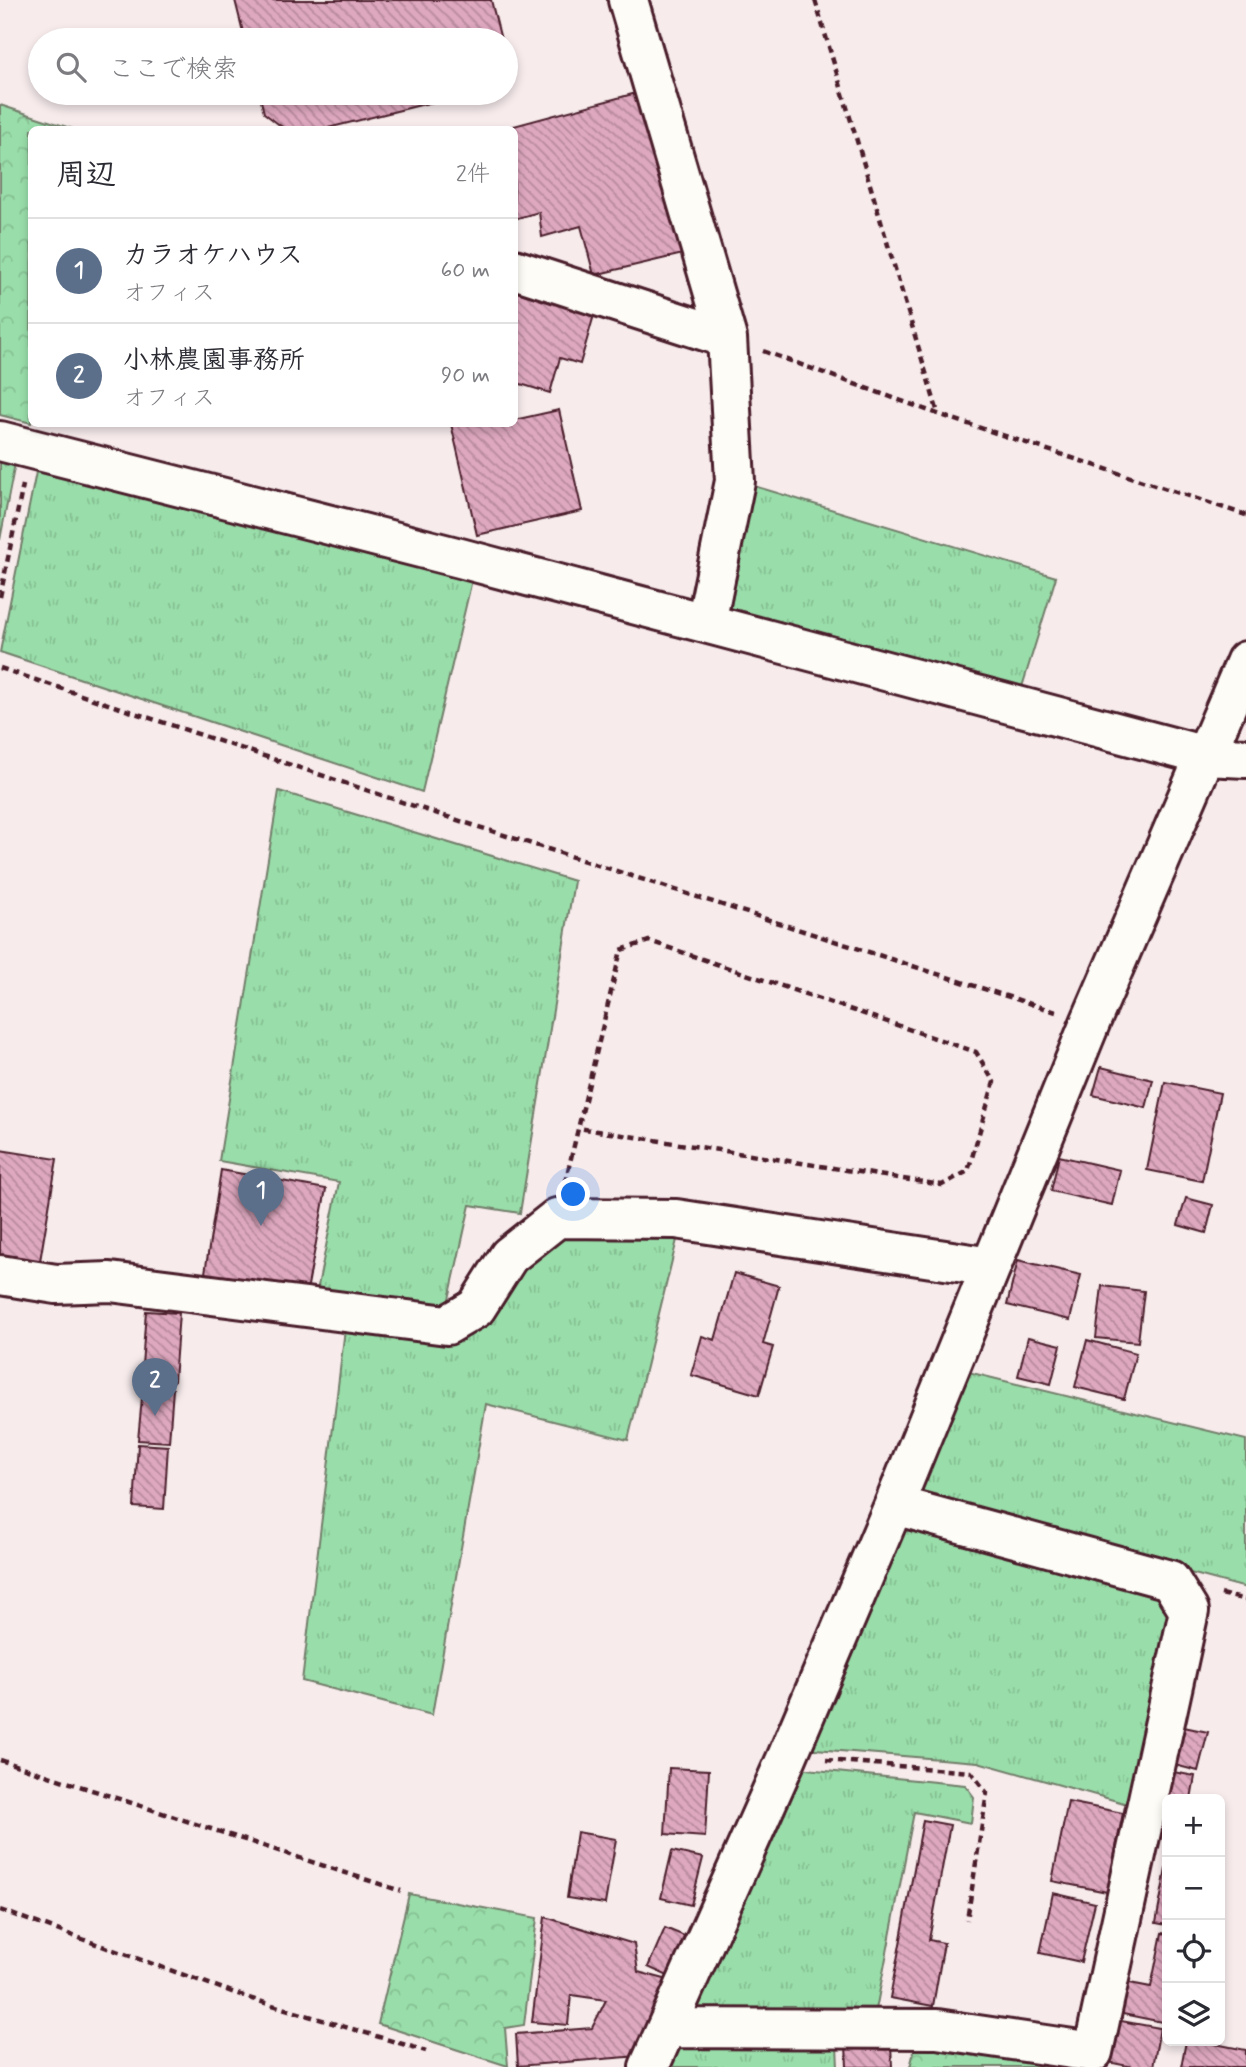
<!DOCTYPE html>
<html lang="ja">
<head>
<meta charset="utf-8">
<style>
  :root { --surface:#fff; --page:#f2f2f3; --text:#2b2b33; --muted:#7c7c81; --line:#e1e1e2; --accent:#b45309 }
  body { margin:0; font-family:Mynerve,"Klee One",sans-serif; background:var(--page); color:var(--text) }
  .controls { position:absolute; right:21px; bottom:21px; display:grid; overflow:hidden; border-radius:10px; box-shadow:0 4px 10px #0003 }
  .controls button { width:63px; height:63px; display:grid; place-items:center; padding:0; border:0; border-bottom:2px solid var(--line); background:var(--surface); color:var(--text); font:35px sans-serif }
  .you { position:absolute; left:574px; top:1195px; width:24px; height:24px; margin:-18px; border:5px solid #fff; border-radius:50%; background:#1a73e8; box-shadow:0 0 0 10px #1a73e833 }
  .badge { display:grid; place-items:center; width:46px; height:46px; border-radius:50%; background:var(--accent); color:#fff; font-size:23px; font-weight:700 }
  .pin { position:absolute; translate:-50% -58px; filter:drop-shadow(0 2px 4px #0008) }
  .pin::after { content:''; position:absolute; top:37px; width:24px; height:21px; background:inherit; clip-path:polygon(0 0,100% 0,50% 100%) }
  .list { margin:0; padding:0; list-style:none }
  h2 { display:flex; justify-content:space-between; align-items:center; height:91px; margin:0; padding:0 28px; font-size:30px }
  h2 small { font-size:23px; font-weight:400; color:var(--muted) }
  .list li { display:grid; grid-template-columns:46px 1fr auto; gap:21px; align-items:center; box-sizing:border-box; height:105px; padding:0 28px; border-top:2px solid var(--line) }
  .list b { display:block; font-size:26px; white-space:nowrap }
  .list p { margin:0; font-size:23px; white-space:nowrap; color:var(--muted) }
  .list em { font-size:23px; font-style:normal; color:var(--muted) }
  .icon { flex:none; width:38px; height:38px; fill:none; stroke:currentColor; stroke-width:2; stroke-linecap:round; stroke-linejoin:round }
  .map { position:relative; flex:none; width:1246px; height:2067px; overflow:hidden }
  .search { position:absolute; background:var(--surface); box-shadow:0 4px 10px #0003; left:28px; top:28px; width:490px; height:77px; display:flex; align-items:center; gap:18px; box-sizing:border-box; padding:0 24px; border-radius:38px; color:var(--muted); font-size:26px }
  .panel { position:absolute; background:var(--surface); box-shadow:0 4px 10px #0003; left:28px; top:126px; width:490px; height:301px; border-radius:10px }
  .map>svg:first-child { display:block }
</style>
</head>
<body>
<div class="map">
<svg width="1246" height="2067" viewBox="0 0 1246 2067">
  <defs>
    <pattern id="grass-tufts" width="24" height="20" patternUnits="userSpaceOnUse" patternTransform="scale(1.75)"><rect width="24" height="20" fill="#99deaa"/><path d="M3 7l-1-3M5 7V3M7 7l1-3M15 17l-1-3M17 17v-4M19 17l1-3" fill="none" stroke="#85be92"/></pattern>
    <pattern id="forest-crowns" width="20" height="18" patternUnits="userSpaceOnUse" patternTransform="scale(1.75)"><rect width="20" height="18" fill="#99deaa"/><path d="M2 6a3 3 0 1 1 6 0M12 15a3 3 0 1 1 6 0" fill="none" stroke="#85be92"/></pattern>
    <pattern id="building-back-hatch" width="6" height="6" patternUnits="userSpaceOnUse" patternTransform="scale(1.75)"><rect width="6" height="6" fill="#dea8bf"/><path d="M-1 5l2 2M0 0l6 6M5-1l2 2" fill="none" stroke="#b6889b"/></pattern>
  </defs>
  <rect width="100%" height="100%" fill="#f7ebec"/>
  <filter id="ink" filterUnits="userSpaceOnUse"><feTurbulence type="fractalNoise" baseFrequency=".0143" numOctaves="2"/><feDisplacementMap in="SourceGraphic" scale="14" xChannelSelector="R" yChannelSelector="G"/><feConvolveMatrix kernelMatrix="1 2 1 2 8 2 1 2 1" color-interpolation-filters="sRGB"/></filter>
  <g filter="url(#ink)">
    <path fill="url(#grass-tufts)" stroke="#727e6a" stroke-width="2" d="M0 453 16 458 0 540Z
      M37 467 472 580 422 792 0 652Z
      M754 486 1056 577 1022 687 730 612Z
      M279 791 574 881 520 1213 470 1205 447 1308 317 1291 339 1182 219 1161Z
      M562 1233 677 1240 628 1440 486 1404 432 1715 302 1681 345 1329 445 1343 520 1263Z
      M964 1371 1246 1440V1588L912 1498Z
      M902 1519 1161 1591 1174 1613 1131 1805 978 1762 803 1748Z
      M796 1768 965 1785 974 1797 971 1823 914 1812 875 2015 688 2013Z
      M680 2045H837L838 2067H670Z"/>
    <path fill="url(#forest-crowns)" stroke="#727e6a" stroke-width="2" d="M0 105 73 129 32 130 31 423 0 415Z
      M409 1894 537 1918 524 2025 505 2028 508 2066 378 2024Z
      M917 2040 1081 2067H910Z"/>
    <path fill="url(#building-back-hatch)" stroke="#4a1f2b" stroke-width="2" d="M235 0H491L501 40H245Z
      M640 92 683 254 594 275 581 226 542 237 539 212 514 219V130H499Z
      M259 93H469L320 130H286L264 113Z
      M514 291 594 315 580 364 560 358 550 393 514 382Z
      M559 410 582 511 477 535 451 424H514V420Z
      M1101 1067 1153 1080 1146 1108 1093 1095Z
      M1165 1082 1220 1093 1202 1181 1147 1170Z
      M0 1150 57 1159 39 1267 0 1261Z
      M1059 1156 1120 1170 1112 1205 1051 1191Z
      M221 1170 326 1189 307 1291 205 1273Z
      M1186 1198 1213 1205 1206 1233 1178 1225Z
      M1018 1260 1081 1275 1070 1320 1007 1305Z
      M734 1273 779 1286 763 1344 773 1347 759 1395 691 1375 702 1336 715 1340Z
      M1102 1286 1144 1291 1138 1342 1096 1338Z
      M146 1311 179 1313 174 1381 141 1379Z
      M1028 1337 1061 1345 1051 1384 1018 1376Z
      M1087 1340 1136 1353 1124 1399 1075 1387Z
      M143 1387 173 1389 169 1442 138 1440Z
      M138 1444 168 1446 164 1509 134 1507Z
      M1179 1726 1208 1732 1198 1771 1171 1764Z
      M669 1768 709 1770 705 1837 665 1834Z
      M1168 1771 1195 1776 1191 1799H1167V1825L1158 1823Z
      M1068 1802 1123 1813 1107 1892 1052 1881Z
      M923 1820 950 1825 929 1940 944 1943 933 2006 890 1998Z
      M577 1832 616 1839 605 1904 567 1898Z
      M672 1851 703 1858 691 1905 661 1898Z
      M1166 1869 1167 1870V1925L1156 1923Z
      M1053 1893 1095 1903 1081 1962 1040 1953Z
      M545 1917 634 1944 638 1972 672 1981 639 2056 518 2066 516 2034 592 2028 606 2000 571 1995 568 2025 532 2022Z
      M665 1928 687 1937 670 1977 648 1967Z
      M1162 1933 1167 1934V2023L1113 2012 1119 1981 1151 1987Z
      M1110 2019 1160 2028 1153 2067H1133L1103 2061Z
      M1186 2041H1200L1246 2050V2067H1181Z
      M891 2043 892 2067H847L846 2044Z"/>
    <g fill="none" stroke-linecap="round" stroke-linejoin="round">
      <g stroke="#4a1f2b" stroke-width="44">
        <path id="minor" d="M628 0 727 338 735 481 706 623
          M514 269 727 338
          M0 441 460 558 1206 756 1246 758
          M0 1275 56 1284 110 1282 447 1325 476 1308 509 1256 557 1218 676 1219 991 1267
          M667 2028 937 2029 1093 2052 1189 1611 1170 1580 894 1505
          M649 2067 787 1757 894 1505 1090 1023 1246 661"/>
      </g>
      <path stroke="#4a1f2b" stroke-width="4.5" stroke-dasharray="7 5" stroke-linecap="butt" d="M815 0 938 413
        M763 351 938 414 1246 515
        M0 597 23 485
        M0 668 426 810 1056 1012
        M565 1183 621 950 649 941 976 1052 994 1082 968 1171 942 1185 578 1128
        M1221 1594 1246 1600
        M0 1760 401 1891
        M826 1760 971 1772 987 1793 967 1920
        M0 1910 252 1999 426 2051"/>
      <use href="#minor" stroke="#fdfcf7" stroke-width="38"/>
    </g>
  </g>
</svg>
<div class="controls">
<button>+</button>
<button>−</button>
<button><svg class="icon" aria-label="locate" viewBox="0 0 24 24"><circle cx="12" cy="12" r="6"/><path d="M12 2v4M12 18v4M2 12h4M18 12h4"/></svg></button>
<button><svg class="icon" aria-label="layers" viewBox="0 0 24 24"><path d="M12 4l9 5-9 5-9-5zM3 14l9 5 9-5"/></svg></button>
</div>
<div class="you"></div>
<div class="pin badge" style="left:261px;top:1226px;background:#5c6f8a">1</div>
<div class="pin badge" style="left:155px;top:1416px;background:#5c6f8a">2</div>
<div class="search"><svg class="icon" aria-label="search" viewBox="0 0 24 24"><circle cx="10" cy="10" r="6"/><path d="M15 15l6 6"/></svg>ここで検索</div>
<section class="panel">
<h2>周辺<small>2件</small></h2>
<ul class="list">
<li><span class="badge" style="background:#5c6f8a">1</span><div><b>カラオケハウス</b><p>オフィス</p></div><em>60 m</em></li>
<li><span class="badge" style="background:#5c6f8a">2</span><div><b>小林農園事務所</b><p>オフィス</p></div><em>90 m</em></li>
</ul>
</section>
</div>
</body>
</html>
